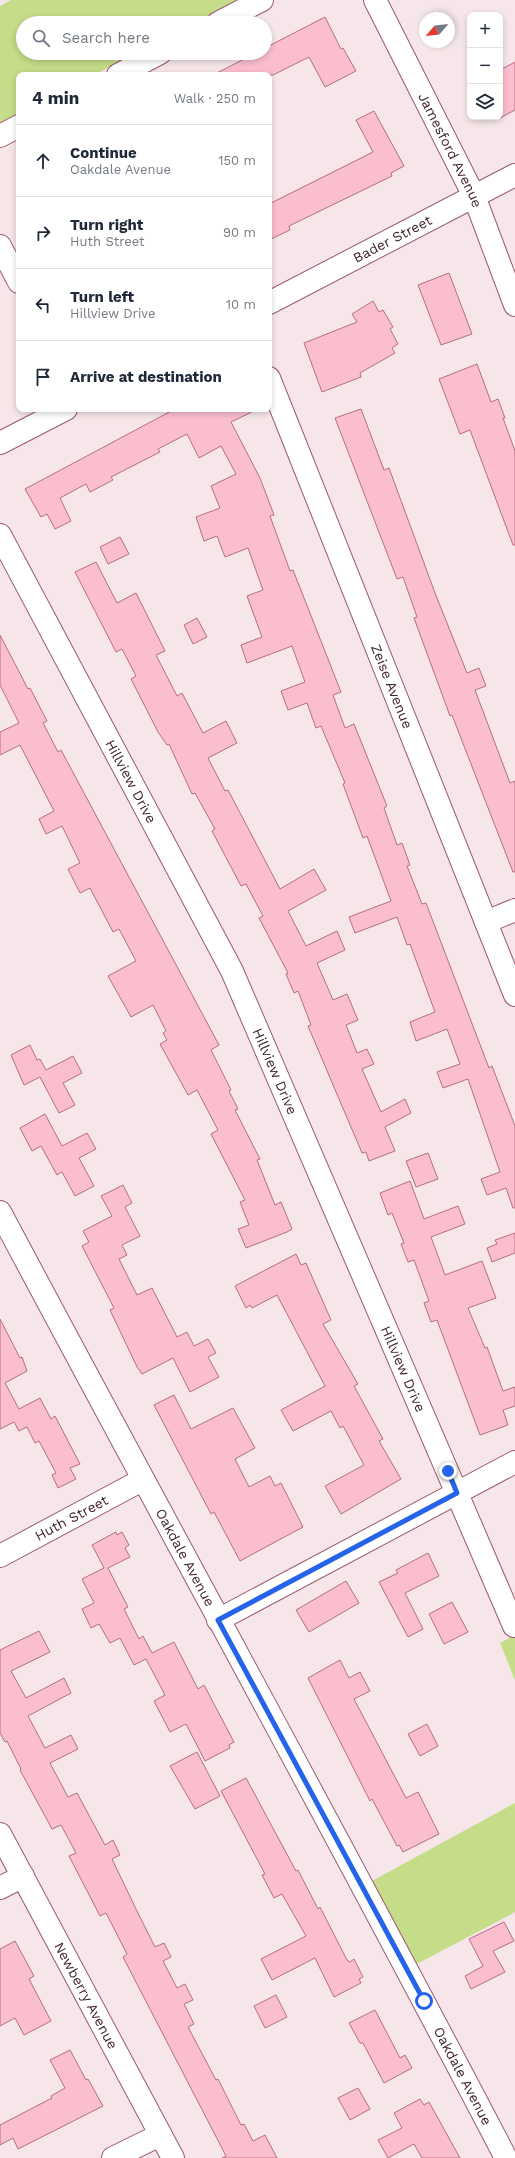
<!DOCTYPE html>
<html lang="en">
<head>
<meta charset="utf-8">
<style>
  :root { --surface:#fff; --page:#f2f2f3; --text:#1f2937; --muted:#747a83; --line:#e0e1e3 }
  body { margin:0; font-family:"Work Sans",sans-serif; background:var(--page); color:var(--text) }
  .controls { position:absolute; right:12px; top:12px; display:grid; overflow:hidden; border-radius:8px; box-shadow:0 2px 6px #0003 }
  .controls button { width:36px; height:36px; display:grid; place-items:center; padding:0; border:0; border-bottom:1px solid var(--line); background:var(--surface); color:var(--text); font:20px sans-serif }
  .compass { position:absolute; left:419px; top:12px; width:36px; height:36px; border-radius:50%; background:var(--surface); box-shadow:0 2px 6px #0003; rotate:242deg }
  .stop { position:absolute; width:12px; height:12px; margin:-9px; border:3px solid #2563eb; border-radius:50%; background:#fff }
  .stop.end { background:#2563eb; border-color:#fff; box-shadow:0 1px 4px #0008 }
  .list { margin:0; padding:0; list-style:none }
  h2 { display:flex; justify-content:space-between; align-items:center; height:52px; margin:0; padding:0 16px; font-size:17px }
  h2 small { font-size:13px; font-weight:400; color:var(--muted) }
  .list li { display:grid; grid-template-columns:26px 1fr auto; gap:12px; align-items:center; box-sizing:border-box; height:72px; padding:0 16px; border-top:1px solid var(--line) }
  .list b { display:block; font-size:15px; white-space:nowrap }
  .list p { margin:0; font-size:13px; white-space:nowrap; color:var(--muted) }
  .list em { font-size:13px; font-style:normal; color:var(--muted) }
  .icon { flex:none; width:22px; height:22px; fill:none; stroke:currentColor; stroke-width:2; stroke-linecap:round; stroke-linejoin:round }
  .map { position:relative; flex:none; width:515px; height:2158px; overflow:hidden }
  .search { position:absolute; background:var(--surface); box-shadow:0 2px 6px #0003; left:16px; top:16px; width:256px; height:44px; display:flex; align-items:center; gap:10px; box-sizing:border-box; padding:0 14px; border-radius:22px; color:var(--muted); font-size:15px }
  .panel { position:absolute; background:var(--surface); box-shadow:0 2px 6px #0003; left:16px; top:72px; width:256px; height:340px; border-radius:8px }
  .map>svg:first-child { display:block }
</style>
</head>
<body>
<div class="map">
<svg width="515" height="2158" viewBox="0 0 515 2158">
  <rect width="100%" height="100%" fill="#f6e6e9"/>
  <path fill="#c5dc89" d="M11 0H238L194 23H23V53H136L94 75H19V114L0 124V6Z
    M515 1635V1680L500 1643Z
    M515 1803V1912L415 1965 372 1881Z"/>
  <path fill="#fbbece" stroke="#b56e82" d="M325 17 341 49 343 48 356 71 325 87 309 57 273 75H213L256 53H265V48Z
    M515 62V110L500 118V70Z
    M374 111 404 166 391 173 392 176 289 226 290 230 269 240V204L373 152 356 120Z
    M449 273 472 334 441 345 418 285Z
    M373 301 379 312 383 310 393 327 390 329 398 344 392 348 395 353 360 373 361 377 322 392 304 343 357 322 352 314Z
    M477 364 491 402 498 399 505 418H503L515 451V545H513L470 430 460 434 439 379Z
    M175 409H258L231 422 260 478 274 515 270 516 290 571 293 570 341 692 333 695 345 728 354 724 387 806 384 808 397 845 402 843 410 865 407 866 422 904 426 903 489 1068 492 1066 515 1126V1208H513L506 1188 487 1195 481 1179 500 1172 468 1079 443 1088 437 1072 460 1064 447 1029 416 1041 410 1022 435 1012 410 944 407 945 397 917 355 933 349 917 391 901 367 836 363 838 343 784 345 783 321 726 316 728 307 703 288 710 281 691 305 682 292 646 247 663 241 645 262 637 247 596 263 590 248 548 225 557 217 536 204 541 196 517 220 508 211 486 236 474 221 446 199 458 187 434 158 449 160 452 111 477 113 480 90 492 86 484 60 498 71 521 55 529 47 514 41 517 25 489Z
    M361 409 384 470 389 468 435 593 467 673 479 668 486 686 475 690 510 783 515 781V872H513L452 715 450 716 414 618 417 617 403 577 397 579 335 418Z
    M120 537 129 554 108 564 100 547Z
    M96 562 117 603 136 593 165 651 156 655 177 696 182 693 203 733 226 721 237 743 208 758 225 791 228 790 280 889 314 869 326 890 288 911 306 946 337 931 345 950 317 963 333 1000 347 994 358 1020 346 1025 357 1053 367 1049 374 1064 362 1069 381 1112 405 1099 411 1113 385 1127 395 1151 369 1161 366 1152 362 1153 308 1026 311 1025 298 991 294 993 286 974 288 973 259 918 263 916 246 884 241 886 212 831 215 829 195 793 192 794 169 744 167 745 158 732 131 679 136 676 122 649 116 652 75 572Z
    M197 618 207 637 193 644 184 625Z
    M0 635 28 689 30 688 47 721 43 723 58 752 61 750 219 1045 211 1050 231 1090 229 1091 238 1109 235 1110 260 1159 257 1160 275 1205 281 1202 292 1229 287 1232 246 1248 238 1229 249 1225 240 1202 245 1200 211 1134 218 1130 197 1090 188 1095 160 1044 167 1040 163 1033 166 1031 153 1005 131 1017 108 976 136 961 119 929 113 932 90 888 80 893 68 869 80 863 62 826 46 834 39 819 54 811 20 745 0 755V732L19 723 0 685Z
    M30 1045 37 1060 40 1059 46 1070 73 1056 82 1073 63 1083 75 1105 59 1113 40 1077 24 1085 11 1055Z
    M45 1114 62 1146 87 1133 96 1149 79 1158 94 1186 75 1196 62 1172 57 1175 41 1146 32 1151 20 1128Z
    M428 1153 438 1179 416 1187 406 1161Z
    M410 1181 424 1219 458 1206 465 1224 431 1237 445 1275 482 1261 496 1298 468 1308 485 1348 487 1347 503 1391 515 1387V1406L503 1410 508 1425 480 1435 437 1320 431 1322 424 1303 429 1301 414 1260 408 1262 401 1244 404 1243 392 1213 388 1215 380 1193Z
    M123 1185 132 1203 125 1207 140 1236 122 1245 127 1255 119 1259 137 1295 152 1288 177 1337 187 1332 194 1346 208 1339 216 1353 208 1357 219 1377 190 1392 173 1358 142 1374 137 1367 110 1310 114 1308 82 1246 89 1242 83 1231 112 1216 101 1196Z
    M515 1233V1253L492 1262 487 1248 497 1244 495 1240Z
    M296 1254 301 1265 306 1263 331 1320 323 1324 358 1384 354 1386 383 1439 379 1441 401 1479 341 1514 325 1486 364 1465 343 1426 340 1428 331 1411 293 1431 281 1410 325 1386 277 1295 252 1308 250 1305 246 1308 235 1286Z
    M0 1319 20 1358 22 1357 27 1371 5 1383 19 1409 40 1398 51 1419 55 1416 80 1464 70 1468 76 1479 58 1488 52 1475 56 1473 39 1441 35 1443 27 1427 19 1431 14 1422 0 1429Z
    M174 1395 191 1429 233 1408 255 1448 235 1459 249 1487 270 1476 275 1486 281 1483 303 1527 240 1561 214 1512 211 1514 154 1405Z
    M116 1532 117 1535 122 1532 129 1545 125 1548 130 1557 108 1568 128 1607 124 1609 139 1639 143 1636 152 1653 174 1642 198 1689 204 1685 234 1742 229 1745 230 1748 205 1761 186 1724 170 1732 154 1701 165 1695 146 1659 134 1665 120 1638 110 1643 99 1624 91 1628 82 1609 94 1603 82 1579 104 1568 92 1545Z
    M428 1553 439 1576 405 1593 423 1629 408 1637 379 1582 398 1573 396 1570Z
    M346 1581 359 1603 309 1632 296 1610Z
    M452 1602 468 1632 444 1644 429 1614Z
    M39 1631 50 1652 11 1671 26 1698 64 1678 71 1693 28 1716 45 1748 71 1735 78 1749 50 1763 68 1797 77 1793 105 1845 113 1840 120 1855 112 1859 136 1909 155 1947 164 1943 171 1957 163 1961 177 1988 185 1984 193 2000 184 2004 194 2024 188 2027 216 2080 218 2079 241 2125 244 2124 253 2141 265 2135 277 2158H222L226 2156 123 1957 127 1954 106 1913 100 1916 69 1856 76 1853 61 1825 52 1829 20 1770 21 1769 7 1741 5 1742 0 1733V1650Z
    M340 1660 349 1678 360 1672 370 1691 354 1699 406 1798 418 1792 439 1834 403 1852 399 1845 397 1846 372 1799 370 1801 308 1678Z
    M427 1724 438 1746 420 1756 408 1734Z
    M197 1752 220 1796 195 1809 170 1766Z
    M246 1778 296 1871 298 1870 318 1909 320 1907 347 1960 350 1962 354 1959 363 1977 359 1979 361 1983 334 1997 315 1958 272 1980 261 1959 306 1936 282 1894 274 1898 262 1875 265 1874 221 1791Z
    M504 1922 514 1941 493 1951 505 1972 471 1989 465 1976 483 1966 469 1939Z
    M15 1941 34 1976 29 1979 51 2021 24 2035 15 2018 0 2026V1949Z
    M276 1995 287 2017 265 2028 254 2006Z
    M375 2010 400 2058 405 2055 412 2068 384 2083 363 2043H360L349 2023Z
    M70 2050 86 2080 88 2079 103 2106 18 2149 13 2138 0 2145V2125L52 2098 51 2096 65 2088 50 2060Z
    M358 2088 370 2109 350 2120 338 2098Z
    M420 2099 424 2105 429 2102 460 2158H422L414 2144 388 2158 378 2140 402 2128 394 2113Z"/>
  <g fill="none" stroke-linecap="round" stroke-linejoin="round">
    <g stroke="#9c586c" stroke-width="24">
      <g id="minor">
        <path id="s1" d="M375 0 474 196 515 305"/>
        <path d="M218 23 262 0"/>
        <path d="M118 75 160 53"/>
        <path d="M0 136 19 126"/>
        <path d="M0 246 19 282"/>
        <path id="s2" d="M269 303 515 175"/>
        <path id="s3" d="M269 378 515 995"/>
        <path d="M0 443 66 409"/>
        <path id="s4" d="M0 535 232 971 514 1626"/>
        <path d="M486 922 515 910"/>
        <path id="s5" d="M0 1212C168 1528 341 1841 506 2158"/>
        <path id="s6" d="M0 1556 142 1480"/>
        <path d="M218 1620 515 1462"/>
        <path id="s7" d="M0 1834 173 2158"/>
        <path d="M0 1888 23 1876"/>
        <path d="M113 2158 160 2135"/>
      </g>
    </g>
    <use href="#minor" stroke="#fff" stroke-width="22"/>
  </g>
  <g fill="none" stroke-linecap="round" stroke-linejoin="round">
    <path stroke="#2563eb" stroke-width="5" d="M424 2001 218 1620 457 1493 448 1471"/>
  </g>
  <g text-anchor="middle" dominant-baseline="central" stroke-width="3" stroke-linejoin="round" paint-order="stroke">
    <g font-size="14" fill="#42252d" stroke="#f6e6e9">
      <text stroke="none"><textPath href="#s1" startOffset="168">Jamesford Avenue</textPath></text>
      <text stroke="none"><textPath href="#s2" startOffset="139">Bader Street</textPath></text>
      <text stroke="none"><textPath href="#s3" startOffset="332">Zeise Avenue</textPath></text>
      <text stroke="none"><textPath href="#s4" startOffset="279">Hillview Drive</textPath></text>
      <text stroke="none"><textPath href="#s4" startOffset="603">Hillview Drive</textPath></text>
      <text stroke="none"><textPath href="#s4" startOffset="927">Hillview Drive</textPath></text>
      <text stroke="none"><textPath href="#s6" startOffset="81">Huth Street</textPath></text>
      <text stroke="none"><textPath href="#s5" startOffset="392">Oakdale Avenue</textPath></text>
      <text stroke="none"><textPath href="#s7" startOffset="183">Newberry Avenue</textPath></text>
      <text stroke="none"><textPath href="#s5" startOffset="980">Oakdale Avenue</textPath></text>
    </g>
  </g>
</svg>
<div class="controls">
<button>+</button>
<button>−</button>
<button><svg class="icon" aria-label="layers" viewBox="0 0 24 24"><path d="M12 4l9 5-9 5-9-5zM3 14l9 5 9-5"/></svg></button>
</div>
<svg class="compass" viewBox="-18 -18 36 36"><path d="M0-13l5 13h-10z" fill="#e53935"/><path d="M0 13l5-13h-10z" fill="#747a83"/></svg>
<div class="stop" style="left:424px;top:2001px"></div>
<div class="stop end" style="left:448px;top:1471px"></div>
<div class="search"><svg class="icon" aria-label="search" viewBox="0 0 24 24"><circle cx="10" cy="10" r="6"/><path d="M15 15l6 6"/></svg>Search here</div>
<section class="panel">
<h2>4 min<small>Walk · 250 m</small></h2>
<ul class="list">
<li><svg class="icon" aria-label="ahead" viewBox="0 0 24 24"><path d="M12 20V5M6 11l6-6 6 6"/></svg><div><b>Continue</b><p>Oakdale Avenue</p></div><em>150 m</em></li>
<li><svg class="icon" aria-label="right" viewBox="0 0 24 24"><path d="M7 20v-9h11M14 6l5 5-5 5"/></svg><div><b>Turn right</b><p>Huth Street</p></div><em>90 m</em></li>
<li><svg class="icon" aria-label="left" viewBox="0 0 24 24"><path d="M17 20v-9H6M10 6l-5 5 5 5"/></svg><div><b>Turn left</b><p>Hillview Drive</p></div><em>10 m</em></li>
<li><svg class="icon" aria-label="arrive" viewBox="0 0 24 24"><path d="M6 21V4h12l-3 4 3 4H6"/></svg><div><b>Arrive at destination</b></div></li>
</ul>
</section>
</div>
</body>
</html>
